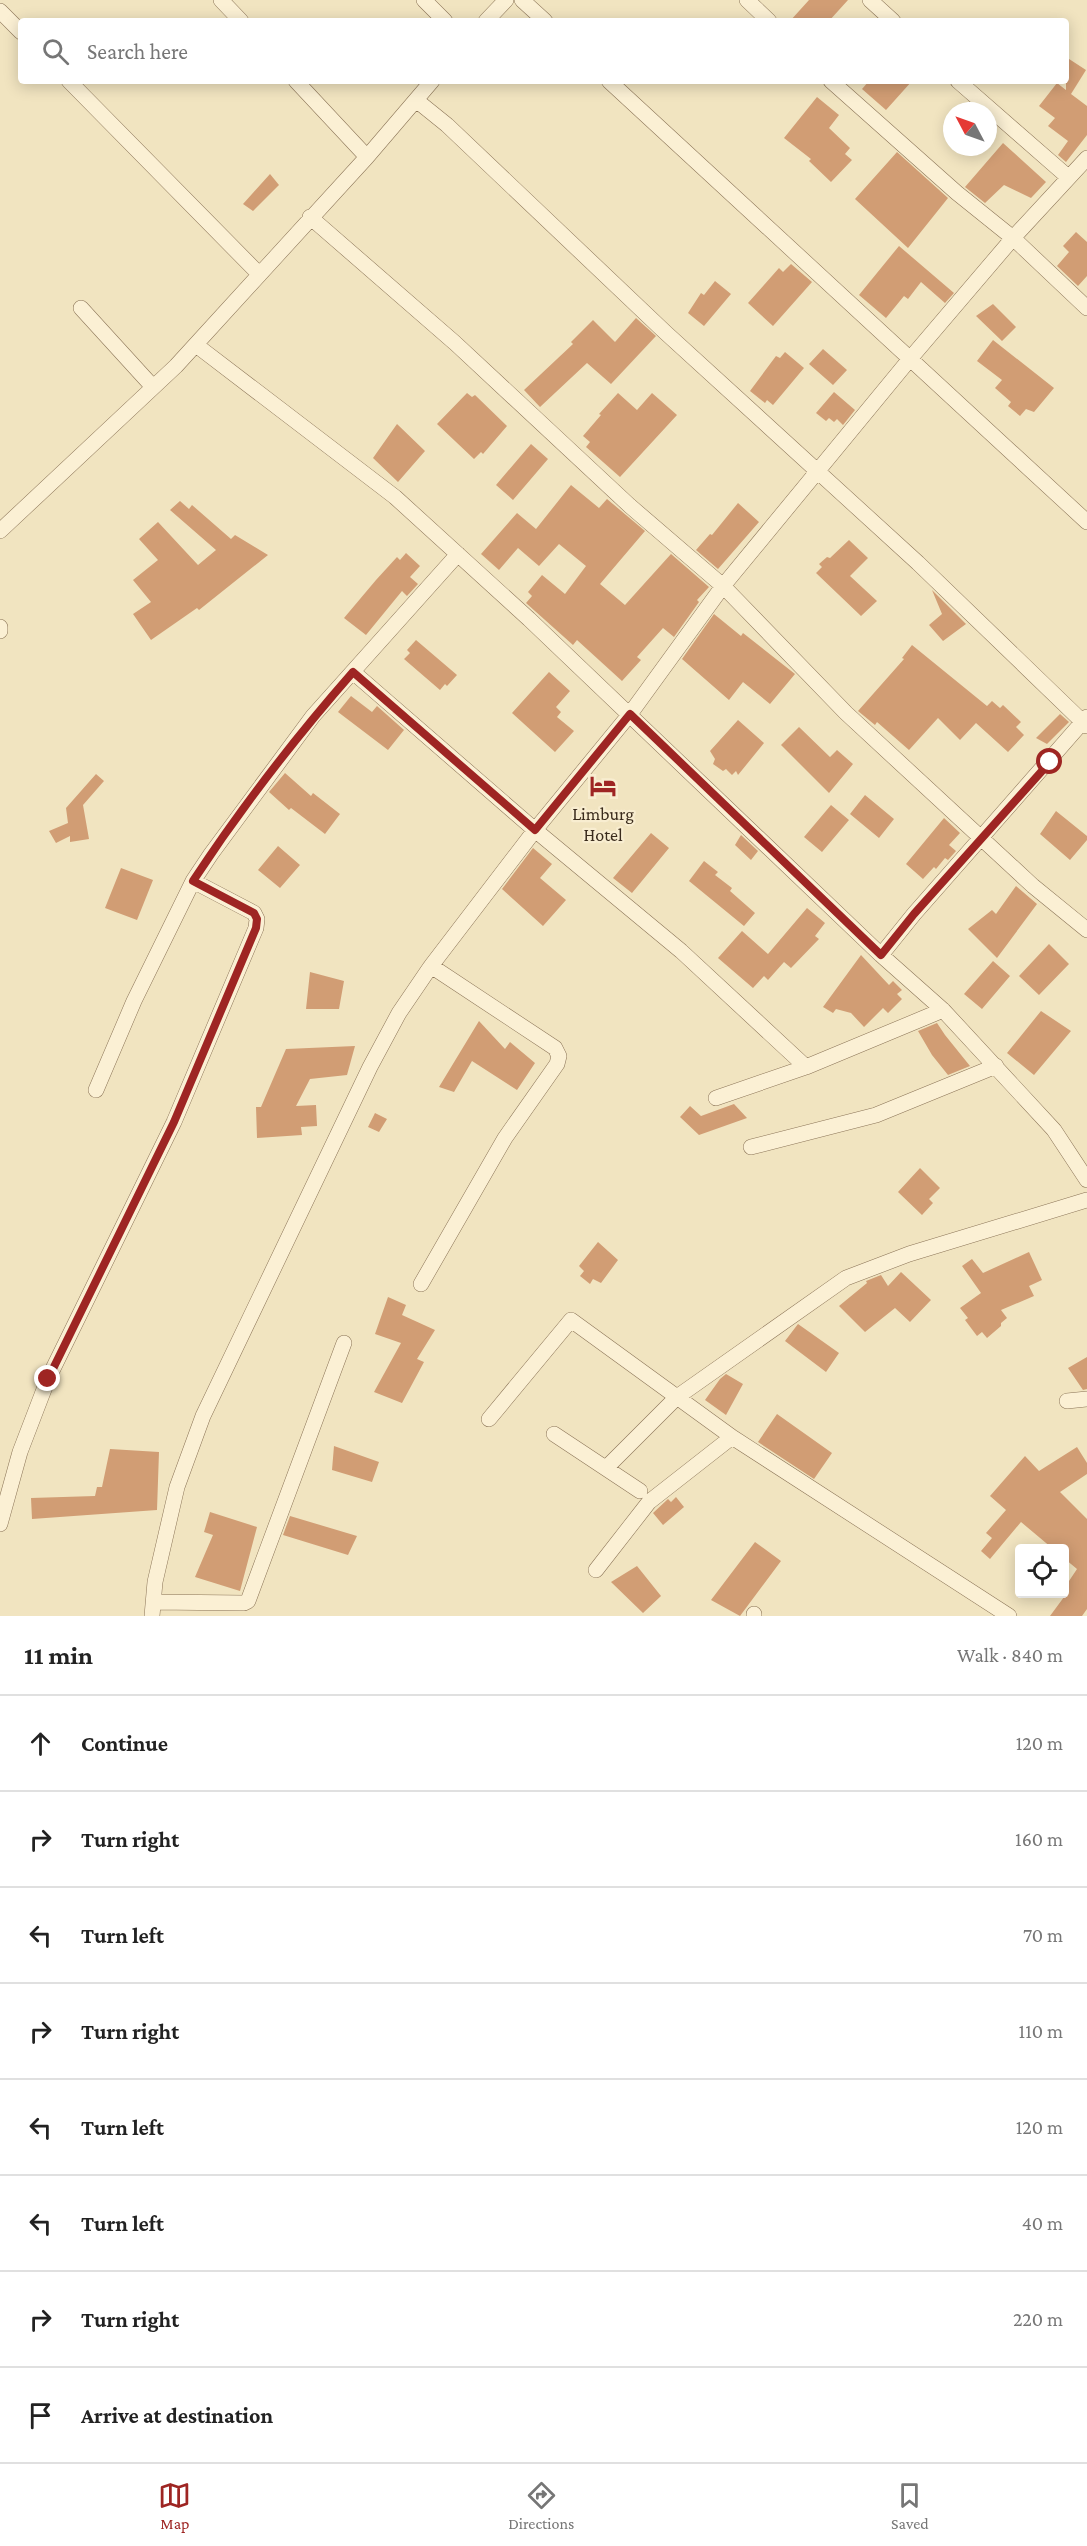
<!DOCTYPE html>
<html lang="en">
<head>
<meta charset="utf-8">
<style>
  :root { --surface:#fff; --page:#f6f6f6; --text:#222; --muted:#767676; --line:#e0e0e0; --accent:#9e2523 }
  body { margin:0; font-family:"Crimson Pro",serif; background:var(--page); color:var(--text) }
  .controls { position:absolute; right:18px; bottom:18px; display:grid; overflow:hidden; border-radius:6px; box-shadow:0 3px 15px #0003 }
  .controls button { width:54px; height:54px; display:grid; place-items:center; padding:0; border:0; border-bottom:2px solid var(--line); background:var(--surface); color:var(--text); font:30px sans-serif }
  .compass { position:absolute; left:943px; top:102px; width:54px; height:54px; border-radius:50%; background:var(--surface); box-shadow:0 3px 15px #0003; rotate:311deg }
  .stop { position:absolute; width:18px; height:18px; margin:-14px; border:4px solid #9e2523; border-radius:50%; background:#fff }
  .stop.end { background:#9e2523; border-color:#fff; box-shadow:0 2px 6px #0008 }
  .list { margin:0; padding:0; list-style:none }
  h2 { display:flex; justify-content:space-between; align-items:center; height:78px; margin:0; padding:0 24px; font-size:26px }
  h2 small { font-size:20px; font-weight:400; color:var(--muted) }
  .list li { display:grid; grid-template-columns:39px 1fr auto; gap:18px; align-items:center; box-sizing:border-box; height:96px; padding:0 24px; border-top:2px solid var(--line) }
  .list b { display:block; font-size:22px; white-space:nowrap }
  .list em { font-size:20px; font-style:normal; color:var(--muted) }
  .icon { flex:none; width:33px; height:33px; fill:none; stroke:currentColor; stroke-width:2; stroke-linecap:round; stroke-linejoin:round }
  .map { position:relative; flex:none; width:1087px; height:1616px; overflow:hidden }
  .search { position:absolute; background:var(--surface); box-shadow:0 3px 15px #0003; left:18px; right:18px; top:18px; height:66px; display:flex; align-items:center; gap:15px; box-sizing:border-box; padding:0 21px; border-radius:6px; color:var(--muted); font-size:22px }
  .sheet { height:846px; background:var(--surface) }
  nav { display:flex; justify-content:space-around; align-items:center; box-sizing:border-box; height:84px; border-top:2px solid var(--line); background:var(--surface); font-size:16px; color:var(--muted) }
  nav a { display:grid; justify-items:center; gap:3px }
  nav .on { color:var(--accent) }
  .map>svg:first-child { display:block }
</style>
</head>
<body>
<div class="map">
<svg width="1087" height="1616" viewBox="0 0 1087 1616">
  <rect width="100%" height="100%" fill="#f1e4c0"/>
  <path fill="#d19d74" d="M809 0H848L829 21H790Z
    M1066 57 1086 70 1071 94 1087 106V135L1066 162 1058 155 1068 141 1048 126 1055 118 1039 106 1057 83 1066 90Z
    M869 81H912L886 110 862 89Z
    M817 97 839 115 829 128 850 148 845 154 852 160 831 182 809 161 811 159 784 138Z
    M1003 143 1046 182 1031 198 1004 185 985 203 965 187Z
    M897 152 948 198 908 248 855 199Z
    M270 174 279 185 253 211 243 204Z
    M1076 232 1087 242V276L1078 286 1057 266 1069 252 1063 246Z
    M899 246 954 293 945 303 921 282 908 299 904 296 886 318 859 295Z
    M791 264 812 282 773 326 748 303 779 268 783 272Z
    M715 281 731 294 704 326 688 313 701 293 704 295Z
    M993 304 1016 327 1002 341 976 316Z
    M636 318 656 336 611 384 587 363 540 407 524 390 573 344 571 342 593 320 615 342Z
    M993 340 1054 388 1034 412 1026 409 1020 416 1008 406 1011 402 995 388 1002 380 977 361Z
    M823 349 847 370 833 385 809 364Z
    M785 352 804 368 773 405 767 400 765 403 750 391 776 356 780 358Z
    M834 392 855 410 843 425 837 419 834 422 829 418 826 421 816 413Z
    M467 393 472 397 475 395 507 426 483 454 481 452 474 459 437 424Z
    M618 393 637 410 652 393 677 415 620 477 586 447 590 442 583 436 601 415 599 414Z
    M397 424 425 451 398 482 373 458Z
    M531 444 548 459 513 500 496 485Z
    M571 485 599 508 607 499 645 531 600 584 625 605 671 554 709 587 697 600 699 602 674 637 663 628 637 657 641 660 622 681 577 640 573 645 526 603 532 596 528 592 542 575 565 594 586 566 559 544 539 566 518 548 499 570 481 554 517 513 536 529Z
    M180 501 189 509 192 505 231 539 235 535 268 555 199 610 197 608 151 640 133 614 151 602 133 580 158 560 139 539 158 522 198 565 216 550 170 510Z
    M738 503 759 522 718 569 696 550 710 534 712 535Z
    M849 540 868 558 850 576 877 601 861 616 816 573 822 567 819 564 827 557 830 558Z
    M406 553 420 566 410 577 418 584 407 596 402 591 366 635 344 618 376 580 397 557 400 560Z
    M932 590 966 624 943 641 929 625 942 614Z
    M714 614 741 636 743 633 795 674 770 704 743 682 729 700 682 659Z
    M416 640 457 675 447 686 445 684 440 690 404 659 410 653 407 650Z
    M912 645 987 706 992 701 1000 708 1003 705 1021 722 1016 727 1024 735 1008 752 976 723 960 740 938 718 909 750 877 722 875 725 858 711 904 659 902 658Z
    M549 672 570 691 556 707 561 712 557 717 574 731 555 752 512 713Z
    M351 696 372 712 377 706 404 730 388 750 338 712Z
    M1060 714 1069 722 1047 744 1036 738Z
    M738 720 764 743 738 775 736 771 732 775 726 769 723 771 713 764 715 759 710 751Z
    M799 727 830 757 837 750 853 764 829 793 781 745Z
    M285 773 311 796 313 793 340 814 325 834 291 808 289 810 269 792Z
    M96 774 104 781 83 805 89 839 70 842V836L56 843 49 831 68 823 66 808Z
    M865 795 894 819 879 838 850 814Z
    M831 805 849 820 822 852 804 837Z
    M1056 811 1087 836V840L1070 860 1040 834Z
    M944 818 960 833 949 845 956 851 948 860 945 858 936 869 934 867 923 879 906 864Z
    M651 833 669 848 632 893 613 878Z
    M741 835 758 851 751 860 735 845Z
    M278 846 300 865 280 888 258 870Z
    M533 848 552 864 540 878 566 900 543 926 502 889Z
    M704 861 718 872 715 875 732 888 730 891 755 913 744 926 689 881Z
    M121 868 153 880 137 920 105 908Z
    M1016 886 1037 904 997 958 968 929 992 910 996 914Z
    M807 908 825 923 815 936 819 939 791 968 784 962 768 980 764 976 753 988 718 958 742 931 768 954Z
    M1049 944 1069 964 1039 995 1019 976Z
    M861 955 889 985 893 981 902 990 897 994 902 999 888 1013 883 1008 864 1027 851 1013 836 1009 833 1013 823 1007Z
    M993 961 1010 976 982 1009 964 994Z
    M310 972 344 981 339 1009H306Z
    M1041 1011 1071 1031 1034 1075 1007 1053Z
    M479 1021 505 1049 510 1042 535 1063 517 1090 472 1061 454 1092 439 1087Z
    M937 1023 945 1035 970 1066 948 1075 932 1055 918 1031Z
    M355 1046 347 1075 310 1079 296 1106 316 1105 317 1126 301 1127 302 1135 257 1138 256 1107H261L286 1049Z
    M734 1104 747 1118 699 1135 680 1117 690 1106 701 1116Z
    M375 1113 387 1119 379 1132 368 1127Z
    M920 1168 940 1188 929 1199 933 1203 922 1215 898 1192Z
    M598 1242 618 1260 601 1283 593 1279 590 1284 580 1276 584 1271 579 1266Z
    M1029 1252 1042 1280 1029 1286 1034 1296 1001 1310 1007 1318 1001 1323V1326L987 1338 982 1332 977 1336 965 1320 968 1318 960 1308 981 1293 962 1266 972 1259 983 1273Z
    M901 1272 931 1300 910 1322 895 1308 865 1332 839 1306 867 1283 866 1281 881 1275 888 1286Z
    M388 1297 406 1305 402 1315 435 1330 417 1359 424 1362 402 1403 374 1392 401 1343 375 1334Z
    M798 1324 839 1353 826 1372 785 1341Z
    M1087 1357V1389L1083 1390 1068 1368Z
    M726 1374 743 1384 726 1415 705 1400 720 1379Z
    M777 1414 832 1453 814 1479 758 1442Z
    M334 1446 379 1462 372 1482 332 1470Z
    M1077 1447 1087 1463V1474L1060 1492 1087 1519V1609L1082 1616H1050L1064 1597 1060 1594 1065 1593V1587L1077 1569 1065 1559V1548H1052L1021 1522 990 1559 981 1551 992 1538 986 1533 1006 1510 990 1496 1025 1456 1039 1471Z
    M110 1449 159 1452 157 1510 32 1519 31 1498 95 1496 97 1487H102Z
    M676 1497 684 1507 663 1525 653 1513 668 1499 671 1502Z
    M210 1512 257 1527 240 1591 195 1577 213 1535 204 1532Z
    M290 1516 357 1536 348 1555 283 1535Z
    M755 1542 781 1561 740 1616 711 1600Z
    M637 1566 661 1596 643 1613 611 1582Z"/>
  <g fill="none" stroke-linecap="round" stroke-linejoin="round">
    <g stroke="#8b7457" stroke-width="16">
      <path id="minor" d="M221 0 241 21
        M424 0 445 21
        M522 0 545 21
        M747 0 769 21
        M870 0 893 21
        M0 11 21 32
        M486 21 506 0
        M69 81 259 274
        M296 81 367 157
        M609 81 1087 522
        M831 81 957 193 1013 238 1087 308
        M958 81 1068 177
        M416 100 447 125 666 333 918 563 1087 726
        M310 217 455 343 630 506 723 586 846 713 1033 886 1087 930
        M81 308 153 387
        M196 345 395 497 529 619 881 955 943 1010 1054 1130 1087 1180
        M0 531 176 366 367 157 432 81
        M0 627V631
        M353 672 535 830 681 951 806 1067
        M881 955 914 914 1087 717
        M96 1090 134 1001 193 881 211 854 313 716 458 554
        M716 1098 806 1067 943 1010
        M751 1147 876 1115 996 1066
        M421 1284 505 1138 557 1064 559 1056 555 1048 431 966
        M1067 1401 1087 1399
        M489 1419 571 1320 732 1437 1009 1616
        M554 1434 640 1491
        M606 1468 677 1397 846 1278 909 1254 1087 1200
        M0 1524 20 1452 48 1379 174 1122 256 928 257 919 254 913 193 881
        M596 1570 649 1502 732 1437
        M154 1602 244 1603 248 1601 344 1343
        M754 1614V1616
        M152 1616 155 1582 177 1487 203 1416 370 1067 399 1013 431 966 535 830 630 714 723 586 909 360 1013 238 1087 158"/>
    </g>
    <use href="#minor" stroke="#fbf0d4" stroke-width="15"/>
  </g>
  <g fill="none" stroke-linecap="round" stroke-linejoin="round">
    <path stroke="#9e2523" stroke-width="8" d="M48 1379 174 1122 256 928 257 919 254 913 193 881C241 808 296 737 353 672L535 830 630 714 881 955 914 914 1050 762"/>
  </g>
  <defs>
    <g id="hotel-bare" transform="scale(2.07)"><path d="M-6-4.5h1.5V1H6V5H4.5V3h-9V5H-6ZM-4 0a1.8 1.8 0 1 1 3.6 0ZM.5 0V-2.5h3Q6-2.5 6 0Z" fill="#9e2523" stroke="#f8edd0" stroke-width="2.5" paint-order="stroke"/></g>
  </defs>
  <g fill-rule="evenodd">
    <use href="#hotel-bare" x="603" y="786"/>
  </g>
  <g text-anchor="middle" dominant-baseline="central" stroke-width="4.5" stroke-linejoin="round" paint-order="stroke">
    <g font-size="18" fill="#3a2b1c" stroke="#f8edd0">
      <text x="603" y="814">Limburg<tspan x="603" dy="21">Hotel</tspan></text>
    </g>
  </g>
</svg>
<div class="controls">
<button><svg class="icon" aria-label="locate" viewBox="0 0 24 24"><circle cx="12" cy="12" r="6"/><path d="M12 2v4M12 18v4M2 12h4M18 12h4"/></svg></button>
</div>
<svg class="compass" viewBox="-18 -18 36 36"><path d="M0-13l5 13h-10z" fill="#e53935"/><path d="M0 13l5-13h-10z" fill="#767676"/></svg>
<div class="stop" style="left:1050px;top:762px"></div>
<div class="stop end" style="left:48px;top:1379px"></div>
<div class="search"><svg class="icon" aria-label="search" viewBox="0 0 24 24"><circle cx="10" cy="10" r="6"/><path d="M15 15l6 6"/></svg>Search here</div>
</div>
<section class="sheet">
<h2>11 min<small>Walk · 840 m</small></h2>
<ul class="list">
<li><svg class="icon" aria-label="ahead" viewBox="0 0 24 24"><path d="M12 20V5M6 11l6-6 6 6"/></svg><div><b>Continue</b></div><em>120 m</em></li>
<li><svg class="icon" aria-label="right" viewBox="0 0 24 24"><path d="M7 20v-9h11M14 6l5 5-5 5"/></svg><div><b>Turn right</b></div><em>160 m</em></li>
<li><svg class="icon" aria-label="left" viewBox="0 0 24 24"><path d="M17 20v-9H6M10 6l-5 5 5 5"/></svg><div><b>Turn left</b></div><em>70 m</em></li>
<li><svg class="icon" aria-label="right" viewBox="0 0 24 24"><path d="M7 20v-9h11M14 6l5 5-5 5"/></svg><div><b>Turn right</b></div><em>110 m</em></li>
<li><svg class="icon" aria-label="left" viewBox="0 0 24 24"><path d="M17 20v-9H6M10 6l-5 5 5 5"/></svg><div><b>Turn left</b></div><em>120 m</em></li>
<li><svg class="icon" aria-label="left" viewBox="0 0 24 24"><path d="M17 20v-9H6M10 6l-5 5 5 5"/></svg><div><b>Turn left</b></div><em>40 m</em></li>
<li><svg class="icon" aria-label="right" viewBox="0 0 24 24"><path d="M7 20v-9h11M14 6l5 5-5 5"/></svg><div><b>Turn right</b></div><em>220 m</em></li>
<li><svg class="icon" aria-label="arrive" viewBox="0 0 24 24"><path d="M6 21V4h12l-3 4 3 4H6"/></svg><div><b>Arrive at destination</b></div></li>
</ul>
</section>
<nav>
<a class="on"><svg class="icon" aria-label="map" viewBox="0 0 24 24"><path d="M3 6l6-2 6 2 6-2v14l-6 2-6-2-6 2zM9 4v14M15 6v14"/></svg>Map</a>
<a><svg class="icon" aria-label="directions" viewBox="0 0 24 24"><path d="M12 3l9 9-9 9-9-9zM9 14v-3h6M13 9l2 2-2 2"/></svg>Directions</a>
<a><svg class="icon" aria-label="saved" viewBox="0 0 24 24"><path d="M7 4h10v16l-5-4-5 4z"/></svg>Saved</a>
</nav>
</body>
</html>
